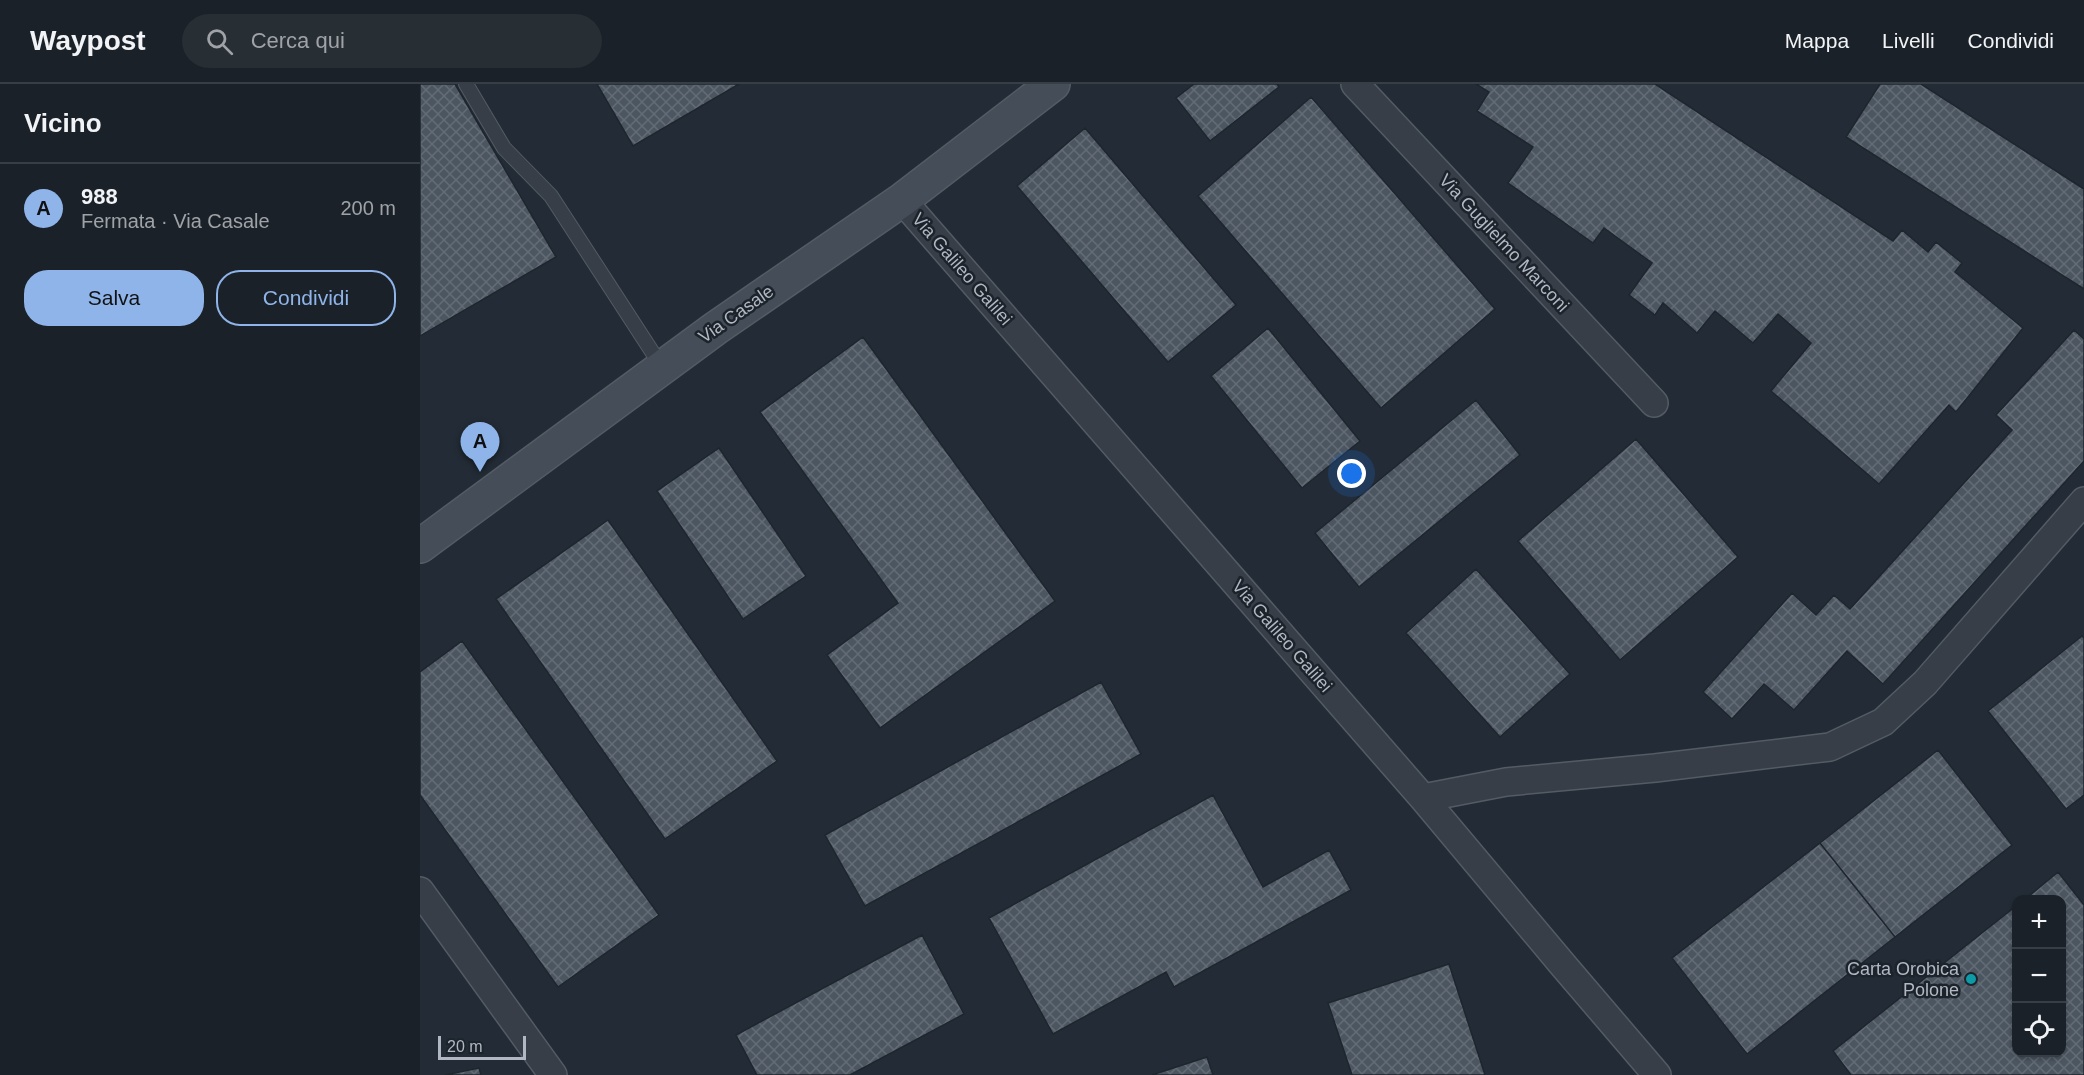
<!DOCTYPE html>
<html lang="it">
<head>
<meta charset="utf-8">
<style>
  :root { --surface:#1a2128; --page:#272e34; --text:#f1f3f6; --muted:#9fa3a8; --line:#383e45; --accent:#8fb4ea }
  body { margin:0; font-family:Helvetica,sans-serif; background:var(--page); color:var(--text) }
  .controls { position:absolute; right:18px; bottom:18px; display:grid; overflow:hidden; border-radius:12px; box-shadow:0 2px 4px #0004 }
  .controls button { width:54px; height:54px; display:grid; place-items:center; padding:0; border:0; border-bottom:2px solid var(--line); background:var(--surface); color:var(--text); font:30px sans-serif }
  .scale { position:absolute; left:18px; bottom:15px; width:88px; box-sizing:border-box; padding-left:6px; border:3px solid #b1b8c3; border-top:0; font-size:16px; line-height:21px; white-space:nowrap; color:#b1b8c3; -webkit-text-stroke:4px #1c232b; paint-order:stroke }
  .you { position:absolute; left:932px; top:390px; width:21px; height:21px; margin:-15px; border:4px solid #fff; border-radius:50%; background:#1a73e8; box-shadow:0 0 0 9px #1a73e833 }
  .badge { display:grid; place-items:center; width:39px; height:39px; border-radius:50%; background:var(--accent); color:#111; font-size:20px; font-weight:700 }
  .pin { position:absolute; translate:-50% -50px; filter:drop-shadow(0 2px 3px #0008) }
  .pin::after { content:''; position:absolute; top:32px; width:21px; height:18px; background:inherit; clip-path:polygon(0 0,100% 0,50% 100%) }
  .list { margin:0; padding:0; list-style:none }
  h2 { display:flex; justify-content:space-between; align-items:center; height:78px; margin:0; padding:0 24px; font-size:26px }
  h2 small { font-size:20px; font-weight:400; color:var(--muted) }
  .list li { display:grid; grid-template-columns:39px 1fr auto; gap:18px; align-items:center; box-sizing:border-box; height:90px; padding:0 24px; border-top:2px solid var(--line) }
  .list b { display:block; font-size:22px; white-space:nowrap }
  .list p { margin:0; font-size:20px; white-space:nowrap; color:var(--muted) }
  .list em { font-size:20px; font-style:normal; color:var(--muted) }
  .actions { display:flex; gap:12px; padding:18px 24px }
  .actions a { flex:1; padding:14px 0; border:2px solid var(--accent); border-radius:24px; text-align:center; font-size:21px; color:var(--accent) }
  .actions .main { background:var(--accent); color:#111 }
  .icon { flex:none; width:33px; height:33px; fill:none; stroke:currentColor; stroke-width:2; stroke-linecap:round; stroke-linejoin:round }
  .map { position:relative; flex:none; width:1664px; height:991px; overflow:hidden }
  header { display:flex; align-items:center; gap:36px; box-sizing:border-box; height:84px; padding:0 30px; background:var(--surface); border-bottom:2px solid var(--line) }
  header strong { font-size:28px }
  nav { display:flex; gap:33px; margin-inline-start:auto; font-size:21px }
  .search { width:420px; height:54px; background:var(--page); display:flex; align-items:center; gap:15px; box-sizing:border-box; padding:0 21px; border-radius:33px; color:var(--muted); font-size:22px }
  main { display:flex }
  aside { flex:1; background:var(--surface) }
  .map>svg:first-child { display:block }
</style>
</head>
<body>
<header>
<strong>Waypost</strong>
<div class="search"><svg class="icon" aria-label="search" viewBox="0 0 24 24"><circle cx="10" cy="10" r="6"/><path d="M15 15l6 6"/></svg>Cerca qui</div>
<nav><a>Mappa</a><a>Livelli</a><a>Condividi</a></nav>
</header>
<main>
<aside>
<h2>Vicino<small></small></h2>
<ul class="list">
<li><span class="badge">A</span><div><b>988</b><p>Fermata · Via Casale</p></div><em>200 m</em></li>
</ul>
<div class="actions"><a class="main">Salva</a><a>Condividi</a></div>
</aside>
<div class="map">
<svg width="1664" height="991" viewBox="0 0 1664 991">
  <defs>
    <pattern id="building-cross-hatch" width="8" height="8" patternUnits="userSpaceOnUse" patternTransform="scale(1.5)"><rect width="8" height="8" fill="#4c5661"/><path d="M0 0l8 8M0 8l8-8" fill="none" stroke="#636c76"/></pattern>
  </defs>
  <rect width="100%" height="100%" fill="#232c36"/>
  <path fill="url(#building-cross-hatch)" stroke="#1e252d" stroke-width="1.5" d="M0 0H35L136 173 0 252Z
    M177 0H319L213 62Z
    M774 0H857L859 3 790 57 756 14Z
    M1056 0H1235L1473 157 1482 146 1508 168 1516 158 1542 179 1535 188 1603 244 1536 328 1529 321 1459 400 1351 307 1391 259 1358 230 1333 259 1295 227 1277 249 1243 219 1235 231 1209 211 1232 179 1184 144 1173 159 1088 99 1113 63 1057 27 1069 8Z
    M1460 0H1501L1664 105V205L1426 53Z
    M891 13 1075 225 961 324 778 112Z
    M665 44 816 221 748 278 597 102Z
    M848 244 940 357 882 404 791 292Z
    M1654 246 1664 255V377L1463 600 1427 567 1374 626 1344 600 1312 635 1283 608 1372 509 1396 531 1414 511 1430 525 1592 346 1576 331Z
    M443 253 635 517 460 644 407 571 478 519 340 328Z
    M1056 316 1100 371 939 503 895 449Z
    M1216 355 1318 473 1200 576 1098 457Z
    M299 364 386 492 323 535 237 407Z
    M188 436 357 677 245 755 76 515Z
    M1056 485 1150 590 1080 653 986 549Z
    M1662 552 1664 554V711L1646 725 1568 627Z
    M42 557 239 831 138 903 0 711V588Z
    M681 598 721 670 445 822 405 751Z
    M1518 666 1592 761 1475 853 1400 759Z
    M793 711 843 803 909 766 931 806 754 903 746 888 633 950 569 834Z
    M1400 759 1475 853 1327 970 1252 874Z
    M1638 788 1664 821V991H1431L1413 967 1596 822V968H1642V816H1604Z
    M502 851 544 930 430 991H337L316 951Z
    M1029 880 1065 991H932L908 919Z
    M787 973 793 991H732Z
    M59 984 61 991H25Z"/>
  <g fill="none" stroke-linecap="round" stroke-linejoin="round">
    <g stroke="#545b64" stroke-width="16">
      <path id="lane" d="M46 0 84 64 131 112 242 283"/>
    </g>
    <g stroke="#545b64" stroke-width="30">
      <path id="street" d="M935 0 1234 319
        M482 116 1003 714 1143 881 1237 991
        M1003 714 1086 698 1235 684 1410 663 1463 638 1505 599 1664 417
        M0 807 133 991"/>
    </g>
    <g stroke="#545b64" stroke-width="36">
      <path id="secondary" d="M0 462 296 244 482 116 633 0"/>
    </g>
    <use href="#lane" stroke="#373e47" stroke-width="14"/>
    <use href="#street" stroke="#373e47" stroke-width="27"/>
    <use href="#secondary" stroke="#454d59" stroke-width="33"/>
  </g>
  <circle fill="#0f9aa8" stroke="#1c232b" stroke-width="2" cx="1551" cy="895" r="6"/>
  <g text-anchor="middle" dominant-baseline="central" stroke-width="5" stroke-linejoin="round" paint-order="stroke">
    <g font-size="18" fill="#b1b8c3" stroke="#1c232b">
      <text transform="translate(1084 159) rotate(47)">Via Guglielmo Marconi</text>
      <text transform="translate(542 185) rotate(49)">Via Galileo Galilei</text>
      <text transform="translate(316 230) rotate(-35)">Via Casale</text>
      <text transform="translate(862 552) rotate(49)">Via Galileo Galilei</text>
    </g>
    <g font-size="18" fill="#b1b8c3" stroke="#1c232b" text-anchor="end">
      <text x="1539" y="885">Carta Orobica<tspan x="1539" dy="21">Polone</tspan></text>
    </g>
  </g>
</svg>
<div class="controls">
<button>+</button>
<button>−</button>
<button><svg class="icon" aria-label="locate" viewBox="0 0 24 24"><circle cx="12" cy="12" r="6"/><path d="M12 2v4M12 18v4M2 12h4M18 12h4"/></svg></button>
</div>
<div class="scale">20 m</div>
<div class="you"></div>
<div class="pin badge" style="left:60px;top:388px">A</div>
</div>
</main>
</body>
</html>
